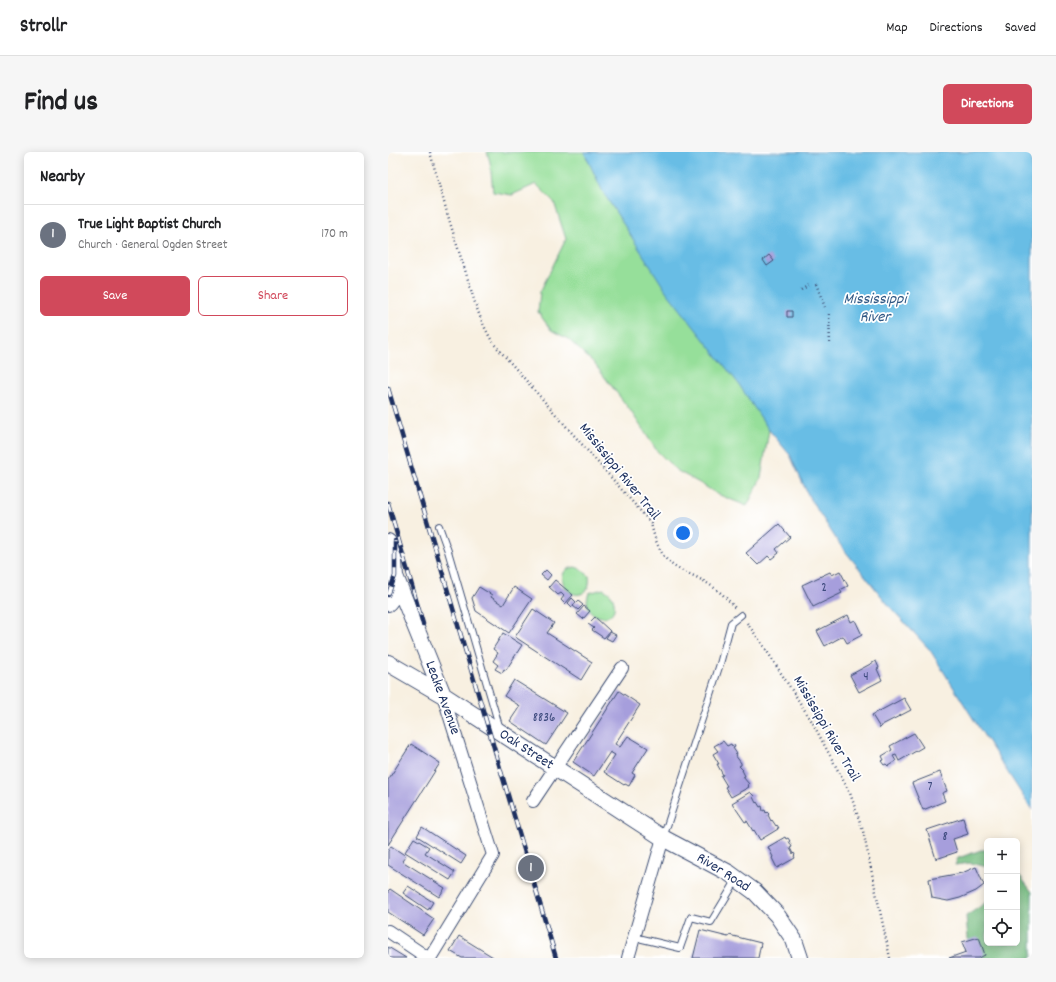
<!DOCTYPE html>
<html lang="en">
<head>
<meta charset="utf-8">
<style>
  :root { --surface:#fff; --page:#f6f6f6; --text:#202124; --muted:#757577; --line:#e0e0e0; --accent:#d1495b }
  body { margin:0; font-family:Dekko,sans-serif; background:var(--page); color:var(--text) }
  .controls { position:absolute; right:12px; bottom:12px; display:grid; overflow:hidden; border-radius:6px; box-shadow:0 2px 10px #0003 }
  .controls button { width:36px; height:36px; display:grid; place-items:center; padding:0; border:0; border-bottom:1px solid var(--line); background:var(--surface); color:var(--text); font:20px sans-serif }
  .you { position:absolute; left:295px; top:381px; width:14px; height:14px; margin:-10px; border:3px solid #fff; border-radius:50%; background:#1a73e8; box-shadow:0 0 0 6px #1a73e833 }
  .badge { display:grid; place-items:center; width:26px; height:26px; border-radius:50%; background:var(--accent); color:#fff; font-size:13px; font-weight:700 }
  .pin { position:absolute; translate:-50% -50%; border:2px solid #fff; box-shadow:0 1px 4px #0006 }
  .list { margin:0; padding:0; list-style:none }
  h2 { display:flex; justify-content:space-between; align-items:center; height:52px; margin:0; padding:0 16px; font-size:17px }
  h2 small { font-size:13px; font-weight:400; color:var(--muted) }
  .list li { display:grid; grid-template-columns:26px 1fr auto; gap:12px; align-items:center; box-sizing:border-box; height:60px; padding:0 16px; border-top:1px solid var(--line) }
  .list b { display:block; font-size:15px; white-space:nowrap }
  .list p { margin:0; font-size:13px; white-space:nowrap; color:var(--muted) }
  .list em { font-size:13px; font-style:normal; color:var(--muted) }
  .actions { display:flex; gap:8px; padding:12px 16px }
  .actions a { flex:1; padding:9px 0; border:1px solid var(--accent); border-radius:6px; text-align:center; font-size:14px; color:var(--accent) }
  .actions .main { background:var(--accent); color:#fff }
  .icon { flex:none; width:22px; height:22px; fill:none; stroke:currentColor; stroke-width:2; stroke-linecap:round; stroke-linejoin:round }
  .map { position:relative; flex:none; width:644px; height:806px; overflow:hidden; border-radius:6px }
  header { display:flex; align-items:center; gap:24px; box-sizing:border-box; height:56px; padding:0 20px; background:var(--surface); border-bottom:1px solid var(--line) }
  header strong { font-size:19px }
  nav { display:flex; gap:22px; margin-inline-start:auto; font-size:14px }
  .intro { display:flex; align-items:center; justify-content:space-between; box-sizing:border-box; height:96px; padding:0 24px }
  h1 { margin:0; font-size:28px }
  .button { padding:10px 18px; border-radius:6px; background:var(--accent); color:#fff; font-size:14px; font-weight:700 }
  main { display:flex; gap:24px; padding:0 24px }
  aside { flex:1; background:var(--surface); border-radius:6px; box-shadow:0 2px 10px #0003 }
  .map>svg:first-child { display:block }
</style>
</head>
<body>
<header>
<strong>Strollr</strong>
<nav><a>Map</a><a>Directions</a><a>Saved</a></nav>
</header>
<div class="intro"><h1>Find us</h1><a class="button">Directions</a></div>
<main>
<aside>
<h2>Nearby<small></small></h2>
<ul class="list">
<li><span class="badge" style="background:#6b7280">1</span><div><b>True Light Baptist Church</b><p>Church · General Ogden Street</p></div><em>170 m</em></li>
</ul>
<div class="actions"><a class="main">Save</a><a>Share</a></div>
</aside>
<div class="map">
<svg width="644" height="806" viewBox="0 0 644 806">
  <rect width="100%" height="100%" fill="#fff"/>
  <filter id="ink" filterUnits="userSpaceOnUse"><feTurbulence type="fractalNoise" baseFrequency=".025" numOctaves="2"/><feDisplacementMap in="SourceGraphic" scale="8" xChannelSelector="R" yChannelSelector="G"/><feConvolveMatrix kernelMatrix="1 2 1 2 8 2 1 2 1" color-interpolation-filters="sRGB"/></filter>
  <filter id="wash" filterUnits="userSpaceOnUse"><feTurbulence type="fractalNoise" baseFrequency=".012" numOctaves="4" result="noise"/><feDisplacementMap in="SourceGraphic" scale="16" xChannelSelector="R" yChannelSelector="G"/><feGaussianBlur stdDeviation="0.9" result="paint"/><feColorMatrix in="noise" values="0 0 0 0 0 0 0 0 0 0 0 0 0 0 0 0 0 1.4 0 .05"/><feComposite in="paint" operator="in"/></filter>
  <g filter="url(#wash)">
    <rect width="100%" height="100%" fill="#f8f0e1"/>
    <path fill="#96df9a" stroke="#58877c" d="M99 0H224L386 248 373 326 359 354 329 342 315 333 288 318 269 299 242 258 205 210 180 187 163 178 150 160 152 140 178 87 166 50 148 32 124 43 105 40 102 10Z
      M187 415 193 417 201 424C202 431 201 437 195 441 182 448 168 428 178 418 180 416 184 416 187 415Z
      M215 437C221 440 225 443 226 450 231 474 190 468 201 441Z"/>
    <path fill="#78be82" stroke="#4a7670" d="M593 698H599V715L583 711 567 713 570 706Z
      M629 720 644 740V806H585L580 787 578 764 599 750V791H629Z"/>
    <path fill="#68bde5" stroke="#4276a2" d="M196 0H644V658L586 568 542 498 502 455 450 390 421 345 402 303 381 278 350 231 278 139 215 40Z"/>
    <g id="blocks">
      <path fill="#a69edc" d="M381 103 386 109 379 114 375 108Z
        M399 159H404V165H399Z
        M391 372 402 385 388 397 391 401 383 407 380 404 370 413 358 401Z
        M158 418 163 423 159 428 153 423Z
        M452 419 460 434 452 438 454 441 425 455 414 433 442 420 444 423Z
        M167 428 185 443 177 452 173 448 176 444 173 441 170 443 161 435Z
        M91 435 104 443 103 445 115 453 126 435 144 447 121 481 88 459 84 446Z
        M184 446 188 450 184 455 180 451Z
        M190 449 195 453 190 458 185 454Z
        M196 454 202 459 195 467 189 462Z
        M145 457 166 471 159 481 204 510 193 528 127 485Z
        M460 463 463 470 467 468 474 483 459 491 455 484 437 494 429 479Z
        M207 465 222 479 216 486 204 478 206 476 200 472Z
        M222 480 228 483 224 489 218 486Z
        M115 481 134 493 118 518 116 517 114 521 107 517 110 513 105 509 110 501 105 497Z
        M488 509 491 516 489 517 494 528 471 540 462 523Z
        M126 528 179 561 158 593 122 569 132 554 116 544Z
        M231 539 252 553 227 592 232 595 240 584 260 596 244 621 247 623 241 634 237 632 236 633 216 620 227 603 222 600 206 624 185 610Z
        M516 546 523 558 494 573V574L492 576 484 563Z
        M526 581 535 595 511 609 508 603 505 604 508 609 500 614 498 612 496 613 493 609 496 608 494 604 504 598 502 594Z
        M335 589 339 594 343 592 344 594 346 593 347 595 345 596 349 602 347 603 353 611V613L351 614 355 618H354L357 624 355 625 361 632 359 633 361 635 343 645 337 635 339 634 333 624 335 623 329 612H331L325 602 330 599 326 594Z
        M23 592 52 611 0 693V628Z
        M552 620 559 639 554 641 557 649 535 658 524 631Z
        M362 640 366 644 365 645 368 651 369 650 372 655 374 654 375 659 377 658 378 661 379 660 381 662 380 663 383 669 384 668 388 674 389 673 391 676H389L390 677 372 688 366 678 365 679 359 669 357 670 344 651Z
        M575 666 580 682 565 687 569 700 548 707 539 678Z
        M34 675 78 704 73 712 29 684Z
        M397 685 398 687 400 686 402 689H401L404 695 402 696 405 702 406 701 407 703 406 704 407 706 389 716 384 706 385 705 380 695Z
        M26 686 41 695 37 701 67 720 62 728 17 700Z
        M3 694 18 704 14 709 57 736 51 745 0 713V699Z
        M588 715 596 733 588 739 572 746 560 749 544 746 541 727 574 721Z
        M20 734 45 750 40 758 15 741Z
        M2 737 46 767 35 783 0 760V739Z
        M312 778 340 785 341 783 373 791 370 806H305Z
        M71 784 105 805 104 806H74L62 799Z
        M591 785 597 803 591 806H561L578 800 574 790Z
        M0 795 18 806H0Z"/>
    </g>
  </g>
  <g filter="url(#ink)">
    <use href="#blocks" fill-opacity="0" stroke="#3c4c72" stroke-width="1"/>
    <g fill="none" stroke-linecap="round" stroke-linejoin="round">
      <g stroke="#3c4c72" stroke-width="8">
        <path id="lane" d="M51 374 60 399 112 577
          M275 686 332 512 343 471 353 463
          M246 785 292 796 303 765 323 770 349 727"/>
      </g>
      <g stroke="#3c4c72" stroke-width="14">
        <path id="street" d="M145 649 234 516
          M0 779 40 806
          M42 806 105 703 55 543
          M240 806 275 686"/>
      </g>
      <g stroke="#3c4c72" stroke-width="18">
        <path id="secondary" d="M0 390 6 409 7 424 55 543
          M0 451 12 436
          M0 511 55 543 275 686 341 721 367 740 389 763 406 788 412 806"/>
      </g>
      <path stroke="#3c4c72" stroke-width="2.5" stroke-dasharray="1 3" stroke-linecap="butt" d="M42 0C53 40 64 79 77 118 85 144 91 169 106 192L263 371C266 385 270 397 279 408 287 417 298 420 308 425 324 433 336 442 347 456
        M428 132 437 155
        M413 138 423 132
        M441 162 442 193
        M359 471 375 493 423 568 462 641 475 679 502 806"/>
      <use href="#lane" stroke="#fff" stroke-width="6"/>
      <use href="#street" stroke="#fff" stroke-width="12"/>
      <use href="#secondary" stroke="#fff" stroke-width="16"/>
      <g stroke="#1b2f5e" stroke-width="4.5">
        <path id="rail" d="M0 236 168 806
          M0 351 35 472
          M0 443 7 424V389"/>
      </g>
      <use href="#rail" stroke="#fff" stroke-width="3" stroke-dasharray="9" stroke-linecap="butt"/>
    </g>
  </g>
  <g text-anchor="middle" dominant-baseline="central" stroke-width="3.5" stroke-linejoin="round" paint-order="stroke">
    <g font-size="13" fill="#3e4b7e">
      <text x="436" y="436">2</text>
      <text x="478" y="525">4</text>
      <text x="156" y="566">8836</text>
      <text x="542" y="635">7</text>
      <text x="557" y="685">8</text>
    </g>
    <g font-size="15" fill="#1b2f5e" stroke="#fff">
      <text transform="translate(231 320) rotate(51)">Mississippi River Trail</text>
      <text transform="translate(54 546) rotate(70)">Leake Avenue</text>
      <text transform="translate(438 577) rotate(60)">Mississippi River Trail</text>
      <text transform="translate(138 598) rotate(33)">Oak Street</text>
      <text transform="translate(335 721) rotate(32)">River Road</text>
    </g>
    <g font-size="16" font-style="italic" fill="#325a86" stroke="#fff">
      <text x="487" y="147">Mississippi<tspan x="487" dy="18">River</tspan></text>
    </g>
  </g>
</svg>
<div class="controls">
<button>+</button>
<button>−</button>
<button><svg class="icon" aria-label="locate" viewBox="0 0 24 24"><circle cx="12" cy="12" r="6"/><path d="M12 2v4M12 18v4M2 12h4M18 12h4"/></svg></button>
</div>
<div class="you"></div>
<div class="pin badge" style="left:143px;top:716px;background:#6b7280">1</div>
</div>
</main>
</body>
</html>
